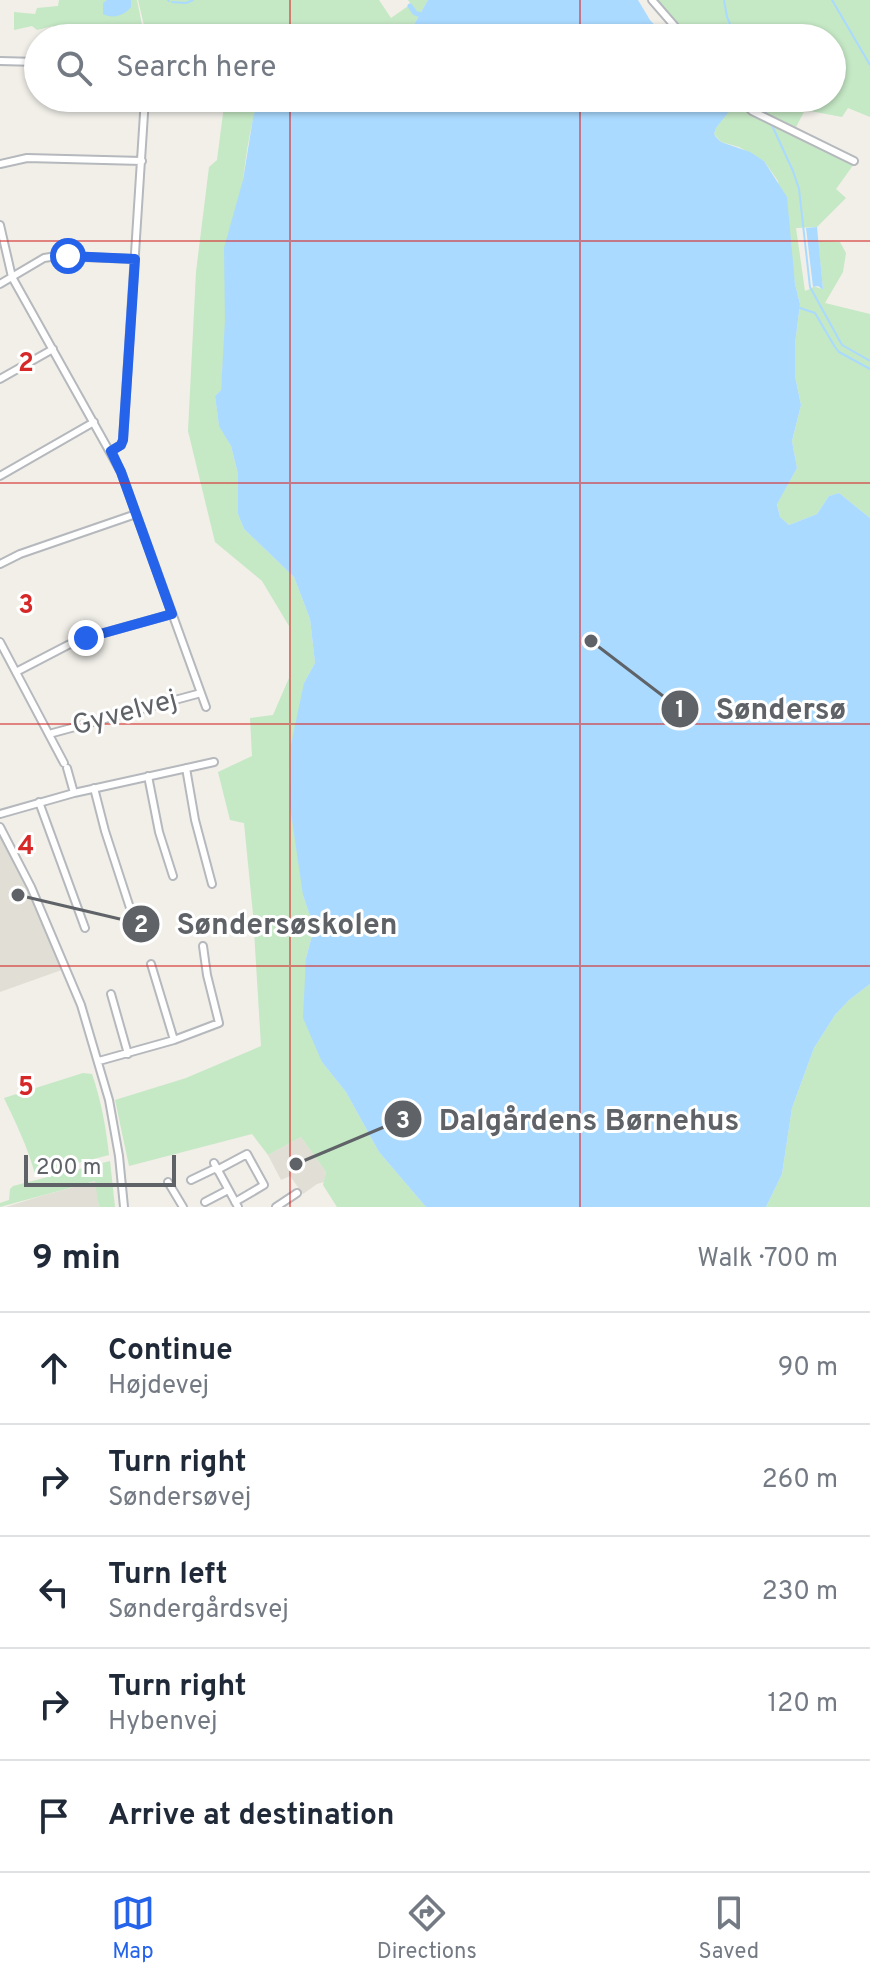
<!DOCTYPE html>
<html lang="en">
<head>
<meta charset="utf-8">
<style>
  :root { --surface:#fff; --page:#f2f2f3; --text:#1f2937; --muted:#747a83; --line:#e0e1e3; --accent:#2563eb }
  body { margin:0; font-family:Overpass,sans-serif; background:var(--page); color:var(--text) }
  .scale { position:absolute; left:24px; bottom:20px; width:152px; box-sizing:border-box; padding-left:8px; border:4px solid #5f6368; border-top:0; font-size:22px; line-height:28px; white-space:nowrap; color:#5f6368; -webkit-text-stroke:6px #fff; paint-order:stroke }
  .stop { position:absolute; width:24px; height:24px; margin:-18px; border:6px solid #2563eb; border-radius:50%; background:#fff }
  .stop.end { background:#2563eb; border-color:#fff; box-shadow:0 2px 8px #0008 }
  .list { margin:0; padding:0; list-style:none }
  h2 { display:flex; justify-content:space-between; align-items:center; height:104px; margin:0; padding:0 32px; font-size:34px }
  h2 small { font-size:26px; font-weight:400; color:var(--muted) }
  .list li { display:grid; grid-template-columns:52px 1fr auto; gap:24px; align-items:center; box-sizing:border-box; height:112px; padding:0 32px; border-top:2px solid var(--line) }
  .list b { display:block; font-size:30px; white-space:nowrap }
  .list p { margin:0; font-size:26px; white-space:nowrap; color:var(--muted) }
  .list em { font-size:26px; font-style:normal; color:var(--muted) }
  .icon { flex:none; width:44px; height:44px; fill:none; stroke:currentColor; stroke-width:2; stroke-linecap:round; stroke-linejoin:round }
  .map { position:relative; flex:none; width:870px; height:1207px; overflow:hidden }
  .search { position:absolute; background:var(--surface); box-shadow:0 2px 6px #0004; left:24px; right:24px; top:24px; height:88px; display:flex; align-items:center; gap:20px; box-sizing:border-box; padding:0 28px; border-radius:44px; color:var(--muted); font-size:30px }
  .sheet { height:664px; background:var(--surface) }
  nav { display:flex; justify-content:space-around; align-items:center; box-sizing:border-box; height:112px; border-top:2px solid var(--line); background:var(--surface); font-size:22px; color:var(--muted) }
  nav a { display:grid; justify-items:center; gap:4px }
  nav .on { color:var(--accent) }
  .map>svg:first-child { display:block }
</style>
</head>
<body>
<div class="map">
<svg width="870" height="1207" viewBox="0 0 870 1207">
  <rect width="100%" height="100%" fill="#f1efe8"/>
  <path fill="#e1ded6" d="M0 825 22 862 70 967 0 992Z
    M301 1137 326 1172 324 1182 317 1184 303 1194 290 1176 281 1180 268 1155Z
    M96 1181 99 1207H6L41 1196Z"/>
  <path fill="#c5e8c5" d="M59 0H137L142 25 117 32 114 27 96 32 94 27 75 32 73 27 55 31 53 26 37 30 32 26 14 30V12L35 14 37 8 58 6Z
    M138 0H379L391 18 411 4 408 0H428L412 28 395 38H147Z
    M657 0H870V117L848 108 842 117 805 110 796 127 754 108 743 98H832V38H691Z
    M225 98H259C247 135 244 174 239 213 231 272 225 331 221 390L215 396 219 425 231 446 238 474V514L244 529 294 577 310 619 315 663 304 683 303 895 314 928 306 958 322 1062 346 1092 379 1152 426 1207H337L323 1185 326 1172 301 1137 268 1155 252 1134 129 1166 115 1100 186 1078 261 1046 253 914 244 823 230 820 218 772 252 756 250 718 273 715 289 678V626L262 581 215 542 188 431 196 272 209 167 217 160Z
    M733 98 751 114 854 164 836 189 846 198 817 227 796 228 805 291C817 286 811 286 823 289L818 241 840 242 846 253 843 272 825 303 870 314V518L839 493 829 496 817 514 789 525 780 517 777 503 797 468 792 441 801 405 795 376V344L800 304 795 284 778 181 764 161 739 147 721 142 714 134 716 128 732 106 730 100Z
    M870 984V1207H766L782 1174 792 1108 814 1048 835 1015 849 1000Z
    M83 1073 92 1074C101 1100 106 1127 109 1155L35 1174C28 1148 16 1123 4 1098Z
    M110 1161 115 1207H99L95 1181 0 1207V1203L9 1200 10 1189 13 1186Z"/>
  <path fill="#aadaff" d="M107 0H131V7C124 16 112 19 103 14V3Z
    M428 0H638L650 20 667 38H395L412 28Z
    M259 98H728L731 103V109L716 128 714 134 716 137 721 142 750 152 764 161 787 197 795 284 800 304 795 344V376L801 405 792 441 797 468 777 504 780 517 789 525 817 514 829 496 839 493 870 518V984L849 1000 835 1015 814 1048 792 1108 782 1174 766 1207H426L379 1152 346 1092 322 1062 303 1018 306 958 314 928 303 895 290 806 291 745 304 683 315 663 310 619 294 577 244 529 238 514V474L231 446 219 426 215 396 221 390 225 320 224 248 243 180 253 118Z
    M817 227 823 289H822L818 286 813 287 806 228Z"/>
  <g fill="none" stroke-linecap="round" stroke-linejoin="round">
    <path stroke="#aadaff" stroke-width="2" d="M168 0 169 1
      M724 0 727 17 736 38
      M832 0 870 65
      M172 2 186 3 193 0
      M760 98 767 115
      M770 121 793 171 799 189 810 287 842 345 870 361
      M800 308 815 313 835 347 839 352 870 369"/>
    <path stroke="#aadaff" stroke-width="5" d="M410 6 415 13 421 15"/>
    <g stroke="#b5b8bc" stroke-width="10">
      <path id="minor" d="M652 0 685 38
        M0 61 38 62
        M739 98 752 111 854 161
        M0 164 27 158 142 161
        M0 225 12 277 121 472 206 707
        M0 284 44 258 57 256 135 259
        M0 379 53 349
        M111 451 121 445 123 440 145 98
        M0 476 94 422
        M0 564 20 554 136 514
        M0 642 64 763
        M16 672 68 645 86 638 172 614
        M49 734 201 693
        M67 768 74 793
        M186 768 195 820 212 884
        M148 776 159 832 173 876
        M94 788 105 831 132 914
        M39 802 85 928
        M0 814 74 793 214 762
        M0 827 31 887 81 1005 109 1100 119 1156 124 1207
        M151 964 174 1040
        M111 994 128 1054
        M99 1061 174 1040 219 1023 207 975 203 946
        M214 1163 238 1207
        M217 1170 247 1154 264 1185 235 1202
        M191 1180 216 1168
        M168 1182 183 1207
        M205 1202 228 1190
        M276 1207 297 1193"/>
    </g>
    <use href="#minor" stroke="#fff" stroke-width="6"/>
  </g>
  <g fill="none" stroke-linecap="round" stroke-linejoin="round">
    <path stroke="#2563eb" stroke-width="10" d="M68 256 135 259 123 440 121 445 111 451 121 472 172 614 86 638"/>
  </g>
  <path fill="none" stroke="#d62828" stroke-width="2" stroke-opacity="0.55" d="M290 0V38M580 0V38M290 98V1207M580 98V1207M0 241H870M0 483H870M0 724H870M0 966H870"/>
  <g text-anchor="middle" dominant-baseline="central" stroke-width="6" stroke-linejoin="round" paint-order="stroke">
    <g font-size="28" fill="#5f6368" stroke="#fff">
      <text transform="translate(125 714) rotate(-15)">Gyvelvej</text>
    </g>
  </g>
  <g font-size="26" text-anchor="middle" font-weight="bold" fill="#d62828" stroke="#fff" stroke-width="6" stroke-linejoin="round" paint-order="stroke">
    <text x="26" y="371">2</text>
    <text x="26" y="613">3</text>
    <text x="26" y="854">4</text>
    <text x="26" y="1095">5</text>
  </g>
  <path fill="none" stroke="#5f6368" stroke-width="3" d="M591 641L680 709M18 895L141 924M296 1164L403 1119"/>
  <g fill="#5f6368" stroke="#fff" stroke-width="3">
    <circle cx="591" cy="641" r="8"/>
    <circle cx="18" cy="895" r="8"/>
    <circle cx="296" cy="1164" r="8"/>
    <circle cx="680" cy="709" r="20"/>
    <circle cx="141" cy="924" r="20"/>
    <circle cx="403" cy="1119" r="20"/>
  </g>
  <g font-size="24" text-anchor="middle" font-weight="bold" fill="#fff">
    <text x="680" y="717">1</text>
    <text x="141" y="932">2</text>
    <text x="403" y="1128">3</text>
  </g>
  <g font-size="30" text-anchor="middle" font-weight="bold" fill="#5f6368" stroke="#fff" stroke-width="6" stroke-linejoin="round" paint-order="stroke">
    <text x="781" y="719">Søndersø</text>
    <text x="287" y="934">Søndersøskolen</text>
    <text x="589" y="1130">Dalgårdens Børnehus</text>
  </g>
</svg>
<div class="scale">200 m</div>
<div class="stop" style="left:68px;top:256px"></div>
<div class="stop end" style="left:86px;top:638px"></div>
<div class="search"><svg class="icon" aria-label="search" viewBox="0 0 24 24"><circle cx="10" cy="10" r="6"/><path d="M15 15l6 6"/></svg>Search here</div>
</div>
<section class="sheet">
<h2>9 min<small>Walk · 700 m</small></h2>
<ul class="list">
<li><svg class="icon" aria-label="ahead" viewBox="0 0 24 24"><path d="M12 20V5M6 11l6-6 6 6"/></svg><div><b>Continue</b><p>Højdevej</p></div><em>90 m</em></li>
<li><svg class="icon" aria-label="right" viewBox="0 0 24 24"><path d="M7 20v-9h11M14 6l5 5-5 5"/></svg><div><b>Turn right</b><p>Søndersøvej</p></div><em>260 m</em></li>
<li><svg class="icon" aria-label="left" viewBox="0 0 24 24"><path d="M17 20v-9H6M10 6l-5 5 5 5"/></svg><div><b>Turn left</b><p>Søndergårdsvej</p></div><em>230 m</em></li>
<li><svg class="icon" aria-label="right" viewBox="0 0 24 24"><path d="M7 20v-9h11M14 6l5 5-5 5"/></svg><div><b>Turn right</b><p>Hybenvej</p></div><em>120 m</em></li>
<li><svg class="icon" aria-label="arrive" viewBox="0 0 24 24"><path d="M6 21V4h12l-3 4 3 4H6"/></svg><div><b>Arrive at destination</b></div></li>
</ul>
</section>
<nav>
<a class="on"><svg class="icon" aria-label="map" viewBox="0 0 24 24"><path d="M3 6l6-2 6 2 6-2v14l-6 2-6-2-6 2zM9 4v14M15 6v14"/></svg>Map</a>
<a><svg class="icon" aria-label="directions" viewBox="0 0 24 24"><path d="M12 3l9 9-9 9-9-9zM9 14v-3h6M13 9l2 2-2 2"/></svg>Directions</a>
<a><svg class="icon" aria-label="saved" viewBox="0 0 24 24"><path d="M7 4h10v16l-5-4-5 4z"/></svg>Saved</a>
</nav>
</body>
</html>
